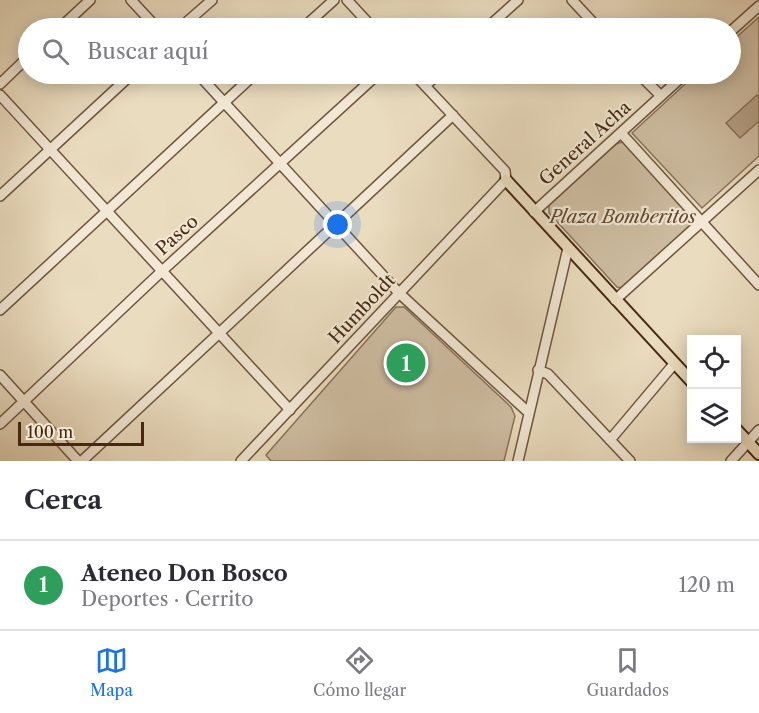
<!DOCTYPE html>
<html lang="es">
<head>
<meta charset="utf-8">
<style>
  :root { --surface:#fff; --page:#f7f7f7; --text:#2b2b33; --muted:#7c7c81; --line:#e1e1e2; --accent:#1a73e8 }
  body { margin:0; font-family:"Libre Caslon Text",serif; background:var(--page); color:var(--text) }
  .controls { position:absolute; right:18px; bottom:18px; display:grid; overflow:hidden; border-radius:0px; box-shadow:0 3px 15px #0003 }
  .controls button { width:54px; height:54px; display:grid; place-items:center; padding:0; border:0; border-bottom:2px solid var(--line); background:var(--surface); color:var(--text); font:30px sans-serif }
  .scale { position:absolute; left:18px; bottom:15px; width:126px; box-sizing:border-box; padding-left:6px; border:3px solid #482812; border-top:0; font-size:16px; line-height:21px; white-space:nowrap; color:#482812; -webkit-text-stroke:4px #f1e8d5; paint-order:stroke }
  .you { position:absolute; left:338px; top:225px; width:21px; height:21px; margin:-15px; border:4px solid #fff; border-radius:50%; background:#1a73e8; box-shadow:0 0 0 9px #1a73e833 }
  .badge { display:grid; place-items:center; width:39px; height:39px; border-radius:50%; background:var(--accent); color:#fff; font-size:20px; font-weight:700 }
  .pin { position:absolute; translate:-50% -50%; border:3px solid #fff; box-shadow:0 2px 6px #0006 }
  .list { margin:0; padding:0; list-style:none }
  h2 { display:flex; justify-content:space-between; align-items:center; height:78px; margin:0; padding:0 24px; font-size:26px }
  h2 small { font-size:20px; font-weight:400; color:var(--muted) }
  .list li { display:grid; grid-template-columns:39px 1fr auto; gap:18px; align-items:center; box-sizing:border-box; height:90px; padding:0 24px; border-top:2px solid var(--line) }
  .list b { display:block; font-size:22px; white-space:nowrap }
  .list p { margin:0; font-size:20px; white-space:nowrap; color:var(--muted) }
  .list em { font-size:20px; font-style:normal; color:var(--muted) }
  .icon { flex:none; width:33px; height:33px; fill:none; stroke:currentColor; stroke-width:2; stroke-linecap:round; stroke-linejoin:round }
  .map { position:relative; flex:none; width:759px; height:461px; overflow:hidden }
  .search { position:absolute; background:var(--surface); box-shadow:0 3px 15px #0003; left:18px; right:18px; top:18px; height:66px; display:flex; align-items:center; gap:15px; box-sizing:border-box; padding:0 21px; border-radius:33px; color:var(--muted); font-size:22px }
  .sheet { height:168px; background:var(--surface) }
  nav { display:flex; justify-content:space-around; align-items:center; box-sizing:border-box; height:84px; border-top:2px solid var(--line); background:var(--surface); font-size:16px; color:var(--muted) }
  nav a { display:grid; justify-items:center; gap:3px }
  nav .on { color:var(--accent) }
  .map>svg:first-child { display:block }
</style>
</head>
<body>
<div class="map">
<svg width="759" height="461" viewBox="0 0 759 461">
  <rect width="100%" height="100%" fill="#eadcbf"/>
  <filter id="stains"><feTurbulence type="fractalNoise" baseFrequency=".00333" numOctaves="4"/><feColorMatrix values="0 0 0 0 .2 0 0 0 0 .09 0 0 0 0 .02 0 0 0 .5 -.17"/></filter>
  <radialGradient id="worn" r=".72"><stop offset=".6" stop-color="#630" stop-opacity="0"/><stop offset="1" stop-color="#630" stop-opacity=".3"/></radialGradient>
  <path fill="#cebda2" stroke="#8b725a" stroke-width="1.5" d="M759 17V156L702 208 632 133 696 74H730L731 42Z
    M622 142 626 144 692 218V226L622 288 617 287 549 213V205L616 144Z
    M396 307H404L511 407 515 416 504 461H271L266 455Z"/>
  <path fill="#b39f84" stroke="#886f56" stroke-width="1.5" d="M757 95 759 97V121L740 138 726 123Z"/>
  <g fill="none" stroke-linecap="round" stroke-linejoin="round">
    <g stroke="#70553d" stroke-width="12">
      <path id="minor" d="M131 0 157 28
        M347 0 373 28
        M572 0 598 28
        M60 28 90 0
        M180 28 212 0
        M303 28 334 0
        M487 28 518 0
        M730 32 759 6
        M198 74 399 293 528 412
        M639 74 661 96
        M0 84 28 57
        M425 86 438 74
        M0 95 290 410
        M621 133 759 285
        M0 196 132 74
        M534 212 685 74
        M615 300 759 170
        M0 310 255 74
        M538 370 548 374 630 461
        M0 375 78 461
        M0 424 162 271 378 74
        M610 440 674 364
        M82 461 453 115
        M241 461 506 180 505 171 414 74
        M518 461 568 248
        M731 461 759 430"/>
    </g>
    <g stroke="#482812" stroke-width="14">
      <path id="major" d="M506 180 692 382
        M736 429 759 454"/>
    </g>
    <use href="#minor" stroke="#f1e8d5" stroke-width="9"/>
    <use href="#major" stroke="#eadcbf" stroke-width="10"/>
  </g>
  <g text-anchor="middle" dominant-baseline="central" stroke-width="4.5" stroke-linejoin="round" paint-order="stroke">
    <g font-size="18" fill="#482812" stroke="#f1e8d5">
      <text transform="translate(585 143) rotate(-42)">General Acha</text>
      <text transform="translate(177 235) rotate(-42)">Pasco</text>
      <text transform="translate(362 309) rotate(-47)">Humboldt</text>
    </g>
    <g font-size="18" font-style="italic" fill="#63462f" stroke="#f1e8d5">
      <text x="623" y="217">Plaza Bomberitos</text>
    </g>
  </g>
  <rect width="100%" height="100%" filter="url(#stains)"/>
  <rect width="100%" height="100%" fill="url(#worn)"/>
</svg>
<div class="controls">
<button><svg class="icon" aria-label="locate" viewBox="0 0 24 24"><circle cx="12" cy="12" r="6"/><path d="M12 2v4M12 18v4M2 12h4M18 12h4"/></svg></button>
<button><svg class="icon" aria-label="layers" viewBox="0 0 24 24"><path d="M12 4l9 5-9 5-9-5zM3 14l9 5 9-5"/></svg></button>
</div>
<div class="scale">100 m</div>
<div class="you"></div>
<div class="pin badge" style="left:406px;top:363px;background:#2e9e5b">1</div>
<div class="search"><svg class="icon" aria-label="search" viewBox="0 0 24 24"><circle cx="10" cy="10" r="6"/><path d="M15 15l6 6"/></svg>Buscar aquí</div>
</div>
<section class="sheet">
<h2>Cerca<small></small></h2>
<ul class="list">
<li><span class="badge" style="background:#2e9e5b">1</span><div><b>Ateneo Don Bosco</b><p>Deportes · Cerrito</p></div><em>120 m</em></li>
</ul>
</section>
<nav>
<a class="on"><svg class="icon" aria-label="map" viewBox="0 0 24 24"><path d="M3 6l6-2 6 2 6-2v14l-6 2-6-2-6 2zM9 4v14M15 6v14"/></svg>Mapa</a>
<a><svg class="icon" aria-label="directions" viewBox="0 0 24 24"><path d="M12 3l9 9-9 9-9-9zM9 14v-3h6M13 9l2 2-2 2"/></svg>Cómo llegar</a>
<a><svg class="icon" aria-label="saved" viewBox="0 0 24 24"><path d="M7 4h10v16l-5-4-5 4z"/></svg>Guardados</a>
</nav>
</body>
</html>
